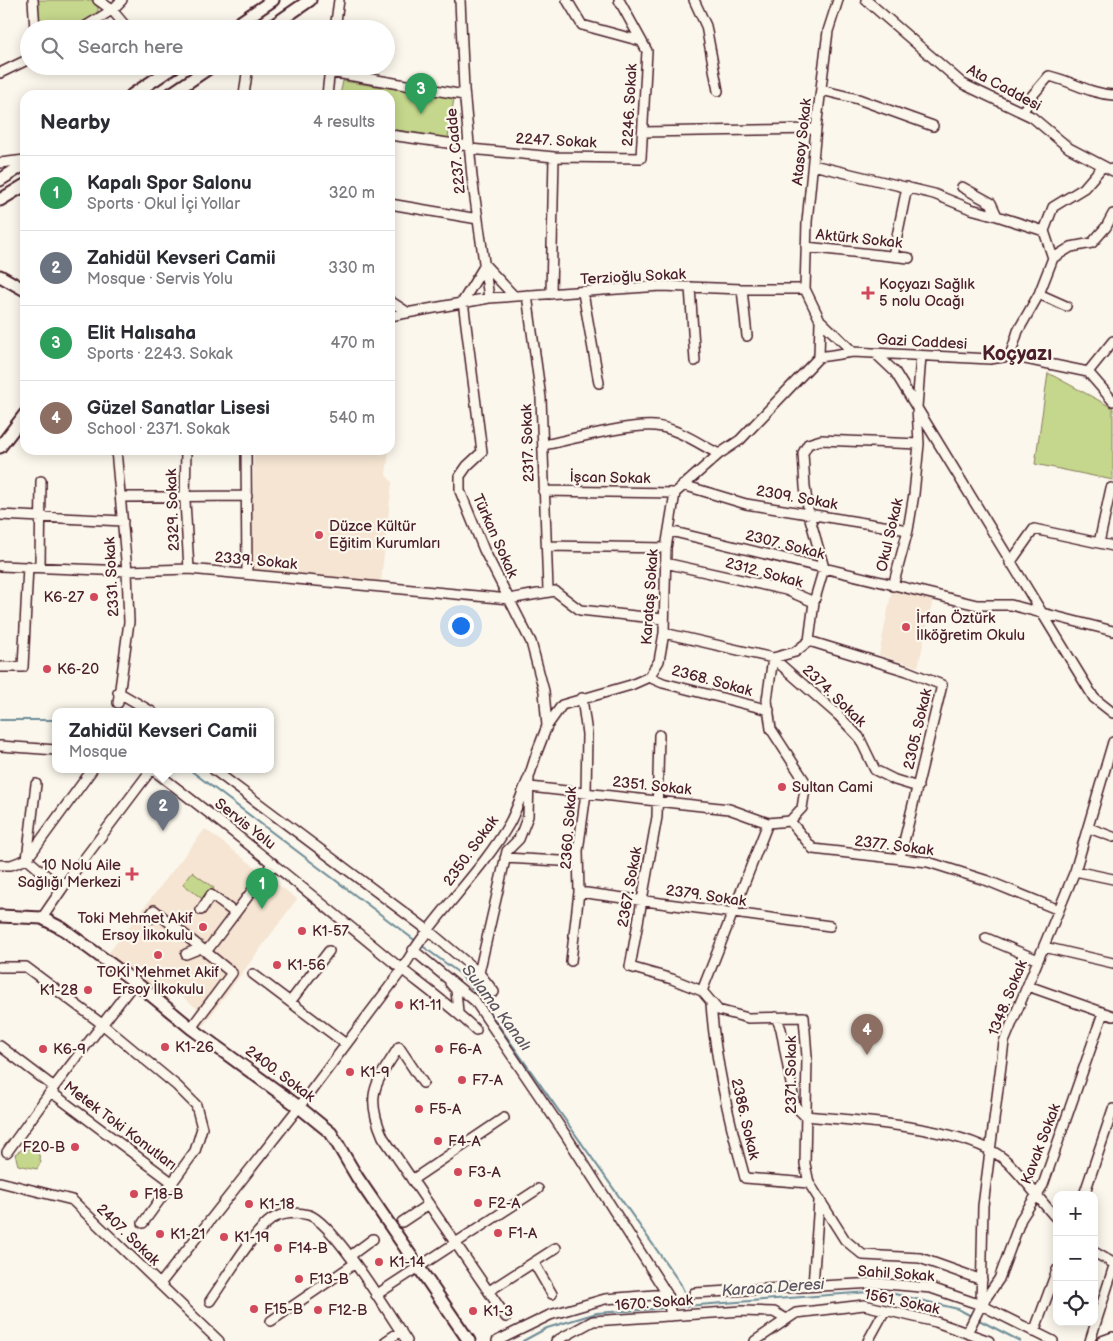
<!DOCTYPE html>
<html lang="en">
<head>
<meta charset="utf-8">
<style>
  :root { --surface:#fff; --page:#f2f2f3; --text:#2b2b33; --muted:#7c7c81; --line:#e1e1e2; --accent:#0b8043 }
  body { margin:0; font-family:"Balsamiq Sans",sans-serif; background:var(--page); color:var(--text) }
  .controls { position:absolute; right:15px; bottom:15px; display:grid; overflow:hidden; border-radius:10px; box-shadow:0 2px 12px #0003 }
  .controls button { width:45px; height:45px; display:grid; place-items:center; padding:0; border:0; border-bottom:1px solid var(--line); background:var(--surface); color:var(--text); font:25px sans-serif }
  .you { position:absolute; left:460px; top:625px; width:18px; height:18px; margin:-12px; border:4px solid #fff; border-radius:50%; background:#1a73e8; box-shadow:0 0 0 8px #1a73e833 }
  .badge { display:grid; place-items:center; width:32px; height:32px; border-radius:50%; background:var(--accent); color:#fff; font-size:16px; font-weight:700 }
  .pin { position:absolute; translate:-50% -41px; filter:drop-shadow(0 1px 2px #0008) }
  .pin::after { content:''; position:absolute; top:26px; width:18px; height:15px; background:inherit; clip-path:polygon(0 0,100% 0,50% 100%) }
  .popup { position:absolute; left:52px; top:708px; width:222px; height:65px; box-sizing:border-box; display:grid; place-content:center; border-radius:10px; background:var(--surface); filter:drop-shadow(0 1px 4px #0005); font-size:16px; white-space:nowrap; color:var(--muted) }
  .popup b { font-size:19px; color:var(--text) }
  .popup::after { content:''; position:absolute; left:50%; top:100%; margin-left:-10px; border:10px solid transparent; border-top-color:var(--surface) }
  .list { margin:0; padding:0; list-style:none }
  h2 { display:flex; justify-content:space-between; align-items:center; height:65px; margin:0; padding:0 20px; font-size:21px }
  h2 small { font-size:16px; font-weight:400; color:var(--muted) }
  .list li { display:grid; grid-template-columns:32px 1fr auto; gap:15px; align-items:center; box-sizing:border-box; height:75px; padding:0 20px; border-top:1px solid var(--line) }
  .list b { display:block; font-size:19px; white-space:nowrap }
  .list p { margin:0; font-size:16px; white-space:nowrap; color:var(--muted) }
  .list em { font-size:16px; font-style:normal; color:var(--muted) }
  .icon { flex:none; width:28px; height:28px; fill:none; stroke:currentColor; stroke-width:2; stroke-linecap:round; stroke-linejoin:round }
  .map { position:relative; flex:none; width:1113px; height:1341px; overflow:hidden }
  .search { position:absolute; background:var(--surface); box-shadow:0 2px 12px #0003; left:20px; top:20px; width:375px; height:55px; display:flex; align-items:center; gap:12px; box-sizing:border-box; padding:0 18px; border-radius:28px; color:var(--muted); font-size:19px }
  .panel { position:absolute; background:var(--surface); box-shadow:0 2px 12px #0003; left:20px; top:90px; width:375px; height:365px; border-radius:15px }
  .map>svg:first-child { display:block }
</style>
</head>
<body>
<div class="map">
<svg width="1113" height="1341" viewBox="0 0 1113 1341">
  <rect width="100%" height="100%" fill="#fbf7ec"/>
  <filter id="ink" filterUnits="userSpaceOnUse"><feTurbulence type="fractalNoise" baseFrequency=".02" numOctaves="2"/><feDisplacementMap in="SourceGraphic" scale="10" xChannelSelector="R" yChannelSelector="G"/><feConvolveMatrix kernelMatrix="1 2 1 2 8 2 1 2 1" color-interpolation-filters="sRGB"/></filter>
  <g filter="url(#ink)">
    <path fill="#f5e5d2" d="M254 450H389L386 475 392 482 381 581 252 570Z
      M892 590 933 599 918 667 879 655Z
      M205 829 297 899 203 1026 195 1019 199 1010 166 984 158 994 107 955Z"/>
    <path fill="#c5d78c" stroke="#887b5c" d="M37 0H91L98 5V12L72 29H38Z
      M343 81 454 98 448 138 390 129V95H340Z
      M1048 373 1113 408V480L1035 464Z
      M192 872 214 888 205 901 183 884Z
      M24 1148 37 1149 41 1162 37 1169 18 1165 15 1154Z"/>
    <g fill="none" stroke-linecap="round" stroke-linejoin="round">
      <path stroke="#6d8c98" stroke-width="2" d="M0 720H56
        M190 770 417 942
        M421 945 459 973 473 989 680 1283 691 1306
        M672 1307 882 1291 958 1309 973 1317
        M977 1319 1020 1341
        M523 1341 547 1328 597 1313 667 1308"/>
      <g stroke="#4a1f2b" stroke-width="12">
        <path id="minor" d="M33 0 35 29
          M98 0 112 10 128 29
          M460 0 464 89 472 177 489 298
          M567 0 582 25 641 41
          M694 0 706 26 718 91
          M838 0 828 31 816 129 807 222 805 289 820 320 853 352 990 359 1010 356 1088 372 1113 341
          M866 0 963 84 1032 117 1069 148 1113 171
          M81 29 112 10 122 0
          M335 29 339 0
          M330 72 464 95
          M0 73 29 59
          M821 90 858 99 933 126
          M244 95 248 66
          M327 95 330 68
          M1023 112 1031 97 1049 76C1072 81 1090 94 1113 95
          M643 132 816 129
          M390 135 469 146
          M470 149 554 157 641 158 647 51 619 0
          M0 163 25 160
          M813 165 934 194 971 209 997 216
          M962 187 991 203 997 216 1044 231
          M390 204 478 219
          M806 247 909 258
          M893 256 907 187
          M1053 258 1071 247 1092 243 1106 227 1113 214
          M690 287 695 361
          M742 289 747 336
          M583 293 599 383
          M551 294 554 157
          M1039 294 1066 306
          M527 295 541 398 548 590
          M390 301 407 312
          M463 301 482 452 467 466 460 476V491L484 550 531 642 544 691 547 726
          M463 301 485 265 514 296
          M390 316 489 298 661 286 742 289H805
          M876 354 895 372 1094 698 1113 713
          M1010 356 1018 331 1039 294 1053 258 1044 231 1053 207 1084 188 1103 166
          M819 357 853 352
          M1088 372 1113 401
          M544 445C573 439 627 424 655 426 677 428 699 444 719 454
          M116 450 127 571 129 622 118 703
          M186 450 185 501 189 569
          M246 450 247 574
          M683 485 746 504 908 530
          M543 491 675 493
          M121 497 247 496
          M0 515 123 521
          M670 531 977 605H1011L1113 631
          M1099 543 1111 488
          M548 546 666 548
          M1010 563 1034 529 1113 546
          M0 566 127 571 189 569 509 599 555 591 580 610 663 619
          M40 567 41 481
          M893 586 908 530 914 494 919 444 917 407 921 356
          M814 602 824 568 809 515 805 487 803 453 808 444 821 440 919 444
          M664 633 773 658 795 652 809 641 814 602 786 590 665 563
          M809 641 907 671 942 685 900 858
          M773 658 838 715 859 737 875 770 895 780 918 787
          M0 667H23L28 566
          M649 677 663 683 769 710
          M118 692 152 712
          M659 735 657 817 630 967 672 979 702 991
          M0 746 56 750
          M153 770C233 831 311 894 388 958 417 982 449 1004 476 1030
          M214 770 429 931 479 973 494 992
          M36 784 27 859 62 889
          M530 787 729 809 768 823 790 821 802 808 806 783 771 729 767 700 773 658
          M790 821 813 849 928 862 988 881 1059 910
          M768 823 702 991 718 1010 748 1018 804 1017 807 1057 805 1164 809 1183 845 1240 863 1255 920 1258 982 1280
          M1089 828 1113 837
          M505 858 578 862
          M0 865H11L27 859 92 770
          M1075 871 1113 879
          M579 892 830 926
          M201 910 211 895 235 913
          M42 918 66 883 151 770
          M153 918 150 915 154 910 232 973 191 1028
          M986 938 1038 960
          M1044 947 1113 963
          M413 950 475 1001 567 1137 667 1294 671 1316
          M206 952 273 863
          M186 954 201 948
          M571 961 579 892 578 851 586 793 587 734 582 698
          M0 967H26L102 1024 177 1086 196 1105 202 1128 195 1151 143 1223
          M479 973 507 851 519 839 528 816 529 777 537 752 547 726 562 705 631 685 649 677 659 661 664 633 666 548 675 493 719 454 740 440 819 357 820 320
          M253 974 346 1044
          M450 983 456 990 458 1013
          M1028 986 1113 1016
          M290 1002 329 951
          M711 1003C715 1062 729 1121 745 1178L809 1183
          M776 1017 781 1029 795 1106 805 1116C858 1121 963 1126 1004 1159 1020 1172 1042 1203 1057 1219
          M0 1046 54 1087
          M423 1083 399 1047C376 1083 364 1094 383 1137L506 1317
          M51 1092 173 1183
          M7 1152 54 1087 135 982
          M412 1180 504 1118
          M0 1182 72 1200 219 1341
          M1084 1195 1113 1109
          M402 1222 429 1204
          M1094 1252 1113 1263
          M350 1256 373 1239
          M534 1263 552 1294
          M160 1284 299 1107 402 970C431 917 479 876 509 824 517 810 522 792 529 777
          M813 1286 819 1201
          M489 1291 556 1248
          M694 1293 876 1283 931 1288 981 1305 1053 1341
          M376 1295 538 1189
          M210 1301C225 1280 252 1233 272 1219 282 1213 298 1212 309 1215 334 1223 390 1316 407 1341
          M981 1305 983 1206 1004 1042 1075 871 1113 742
          M271 1321 354 1264
          M1034 1332 1057 1270
          M967 1333 981 1305 999 1279 1021 1219 1043 1185 1103 1013
          M386 1341 401 1331
          M497 1341 550 1315 605 1299 667 1294
          M556 1341 593 1321 742 1311 774 1312 786 1319
          M755 1341 796 1313 864 1305 936 1322 989 1341
          M868 1341 885 1310
          M1090 1341 1113 1269
          M1102 1341 1113 1337"/>
      </g>
      <g stroke="#4a1f2b" stroke-width="15">
        <path id="major" d="M230 29 273 0
          M268 29 310 0
          M132 95 175 66
          M169 95 212 66
          M0 180 25 164
          M0 200 25 185
          M0 276 25 290
          M0 447 25 414
          M0 916 42 918 63 929 135 982 191 1028 299 1107 331 1133 357 1177 469 1341"/>
      </g>
      <use href="#minor" stroke="#fbf7ec" stroke-width="9"/>
      <use href="#major" stroke="#fbf7ec" stroke-width="11"/>
    </g>
  </g>
  <g fill="#d1495b" stroke="#fbf7ec" stroke-width="2">
    <path d="M865.5 285.5h5v5h5v5h-5v5h-5v-5h-5v-5h5z"/>
    <circle cx="319" cy="535" r="5"/>
    <circle cx="94" cy="597" r="5"/>
    <circle cx="906" cy="627" r="5"/>
    <circle cx="47" cy="669" r="5"/>
    <circle cx="782" cy="787" r="5"/>
    <path d="M129.5 866.5h5v5h5v5h-5v5h-5v-5h-5v-5h5z"/>
    <circle cx="203" cy="927" r="5"/>
    <circle cx="302" cy="931" r="5"/>
    <circle cx="158" cy="955" r="5"/>
    <circle cx="277" cy="965" r="5"/>
    <circle cx="88" cy="990" r="5"/>
    <circle cx="399" cy="1005" r="5"/>
    <circle cx="165" cy="1047" r="5"/>
    <circle cx="43" cy="1049" r="5"/>
    <circle cx="439" cy="1049" r="5"/>
    <circle cx="350" cy="1072" r="5"/>
    <circle cx="462" cy="1080" r="5"/>
    <circle cx="419" cy="1109" r="5"/>
    <circle cx="438" cy="1141" r="5"/>
    <circle cx="75" cy="1147" r="5"/>
    <circle cx="458" cy="1172" r="5"/>
    <circle cx="134" cy="1194" r="5"/>
    <circle cx="478" cy="1203" r="5"/>
    <circle cx="249" cy="1204" r="5"/>
    <circle cx="498" cy="1233" r="5"/>
    <circle cx="160" cy="1234" r="5"/>
    <circle cx="224" cy="1237" r="5"/>
    <circle cx="278" cy="1248" r="5"/>
    <circle cx="379" cy="1262" r="5"/>
    <circle cx="299" cy="1279" r="5"/>
    <circle cx="254" cy="1309" r="5"/>
    <circle cx="318" cy="1310" r="5"/>
    <circle cx="473" cy="1311" r="5"/>
  </g>
  <g text-anchor="middle" dominant-baseline="central" stroke-width="4.5" stroke-linejoin="round" paint-order="stroke">
    <g font-size="15" fill="#4a1f2b" stroke="#fbf7ec">
      <text transform="translate(1004 88) rotate(28)">Ata Caddesi</text>
      <text transform="translate(630 105) rotate(-87)">2246. Sokak</text>
      <text transform="translate(556 141) rotate(3)">2247. Sokak</text>
      <text transform="translate(802 142) rotate(-84)">Atasoy Sokak</text>
      <text transform="translate(456 151) rotate(-96)">2237. Cadde</text>
      <text transform="translate(859 239) rotate(6)">Aktürk Sokak</text>
      <text transform="translate(633 277) rotate(-3)">Terzioğlu Sokak</text>
      <text transform="translate(922 342) rotate(3)">Gazi Caddesi</text>
      <text transform="translate(528 443) rotate(-92)">2317. Sokak</text>
      <text transform="translate(610 478) rotate(1)">İşcan Sokak</text>
      <text transform="translate(797 498) rotate(10)">2309. Sokak</text>
      <text transform="translate(173 510) rotate(-92)">2329. Sokak</text>
      <text transform="translate(890 535) rotate(-77)">Okul Sokak</text>
      <text transform="translate(495 536) rotate(66)">Türkan Sokak</text>
      <text transform="translate(785 545) rotate(14)">2307. Sokak</text>
      <text transform="translate(256 561) rotate(5)">2339. Sokak</text>
      <text transform="translate(764 573) rotate(15)">2312. Sokak</text>
      <text transform="translate(112 577) rotate(-93)">2331. Sokak</text>
      <text transform="translate(650 597) rotate(-86)">Karataş Sokak</text>
      <text transform="translate(712 681) rotate(15)">2368. Sokak</text>
      <text transform="translate(834 696) rotate(44)">2374. Sokak</text>
      <text transform="translate(918 729) rotate(-77)">2305. Sokak</text>
      <text transform="translate(652 786) rotate(6)">2351. Sokak</text>
      <text transform="translate(245 824) rotate(38)">Servis Yolu</text>
      <text transform="translate(569 828) rotate(-86)">2360. Sokak</text>
      <text transform="translate(894 846) rotate(7)">2377. Sokak</text>
      <text transform="translate(471 851) rotate(-54)">2350. Sokak</text>
      <text transform="translate(630 887) rotate(-80)">2367. Sokak</text>
      <text transform="translate(706 896) rotate(8)">2379. Sokak</text>
      <text transform="translate(1008 998) rotate(-68)">1348. Sokak</text>
      <text transform="translate(280 1074) rotate(37)">2400. Sokak</text>
      <text transform="translate(791 1075) rotate(-90)">2371. Sokak</text>
      <text transform="translate(745 1119) rotate(77)">2386. Sokak</text>
      <text transform="translate(120 1126) rotate(37)">Metek Toki Konutları</text>
      <text transform="translate(1041 1144) rotate(-69)">Kavak Sokak</text>
      <text transform="translate(128 1235) rotate(44)">2407. Sokak</text>
      <text transform="translate(896 1274) rotate(4)">Sahil Sokak</text>
      <text transform="translate(902 1302) rotate(12)">1561. Sokak</text>
      <text transform="translate(654 1303) rotate(-4)">1670. Sokak</text>
    </g>
    <g font-size="15" fill="#4a1f2b" stroke="#fbf7ec" text-anchor="start">
      <text x="879" y="284">Koçyazı Sağlık<tspan x="879" dy="17">5 nolu Ocağı</tspan></text>
      <text x="329" y="526">Düzce Kültür<tspan x="329" dy="17">Eğitim Kurumları</tspan></text>
      <text x="84" y="597" text-anchor="end">K6-27</text>
      <text x="916" y="618">İrfan Öztürk<tspan x="916" dy="17">İlköğretim Okulu</tspan></text>
      <text x="57" y="669">K6-20</text>
      <text x="792" y="787">Sultan Cami</text>
      <text x="121" y="865" text-anchor="end">10 Nolu Aile<tspan x="121" dy="17">Sağlığı Merkezi</tspan></text>
      <text x="193" y="918" text-anchor="end">Toki Mehmet Akif<tspan x="193" dy="17">Ersoy İlkokulu</tspan></text>
      <text x="312" y="931">K1-57</text>
      <text x="287" y="965">K1-56</text>
      <text x="158" y="972" text-anchor="middle">TOKİ Mehmet Akif<tspan x="158" dy="17">Ersoy İlkokulu</tspan></text>
      <text x="78" y="990" text-anchor="end">K1-28</text>
      <text x="409" y="1005">K1-11</text>
      <text x="175" y="1047">K1-26</text>
      <text x="53" y="1049">K6-9</text>
      <text x="449" y="1049">F6-A</text>
      <text x="360" y="1072">K1-9</text>
      <text x="472" y="1080">F7-A</text>
      <text x="429" y="1109">F5-A</text>
      <text x="448" y="1141">F4-A</text>
      <text x="65" y="1147" text-anchor="end">F20-B</text>
      <text x="468" y="1172">F3-A</text>
      <text x="144" y="1194">F18-B</text>
      <text x="488" y="1203">F2-A</text>
      <text x="259" y="1204">K1-18</text>
      <text x="508" y="1233">F1-A</text>
      <text x="170" y="1234">K1-21</text>
      <text x="234" y="1237">K1-19</text>
      <text x="288" y="1248">F14-B</text>
      <text x="389" y="1262">K1-14</text>
      <text x="309" y="1279">F13-B</text>
      <text x="264" y="1309">F15-B</text>
      <text x="328" y="1310">F12-B</text>
      <text x="483" y="1311">K1-3</text>
    </g>
    <g font-size="16" font-style="italic" fill="#5c5662" stroke="#fbf7ec">
      <text transform="translate(496 1008) rotate(53)">Sulama Kanalı</text>
      <text transform="translate(773 1288) rotate(-4)">Karaca Deresi</text>
    </g>
    <g font-size="20" font-weight="bold" fill="#4a1f2b" stroke="#fbf7ec">
      <text x="1017" y="354">Koçyazı</text>
    </g>
  </g>
</svg>
<div class="controls">
<button>+</button>
<button>−</button>
<button><svg class="icon" aria-label="locate" viewBox="0 0 24 24"><circle cx="12" cy="12" r="6"/><path d="M12 2v4M12 18v4M2 12h4M18 12h4"/></svg></button>
</div>
<div class="you"></div>
<div class="pin badge" style="left:262px;top:909px;background:#2e9e5b">1</div>
<div class="pin badge" style="left:163px;top:831px;background:#6b7280">2</div>
<div class="popup"><b>Zahidül Kevseri Camii</b>Mosque</div>
<div class="pin badge" style="left:421px;top:114px;background:#2e9e5b">3</div>
<div class="pin badge" style="left:867px;top:1055px;background:#8d6e63">4</div>
<div class="search"><svg class="icon" aria-label="search" viewBox="0 0 24 24"><circle cx="10" cy="10" r="6"/><path d="M15 15l6 6"/></svg>Search here</div>
<section class="panel">
<h2>Nearby<small>4 results</small></h2>
<ul class="list">
<li><span class="badge" style="background:#2e9e5b">1</span><div><b>Kapalı Spor Salonu</b><p>Sports · Okul İçi Yollar</p></div><em>320 m</em></li>
<li><span class="badge" style="background:#6b7280">2</span><div><b>Zahidül Kevseri Camii</b><p>Mosque · Servis Yolu</p></div><em>330 m</em></li>
<li><span class="badge" style="background:#2e9e5b">3</span><div><b>Elit Halısaha</b><p>Sports · 2243. Sokak</p></div><em>470 m</em></li>
<li><span class="badge" style="background:#8d6e63">4</span><div><b>Güzel Sanatlar Lisesi</b><p>School · 2371. Sokak</p></div><em>540 m</em></li>
</ul>
</section>
</div>
</body>
</html>
